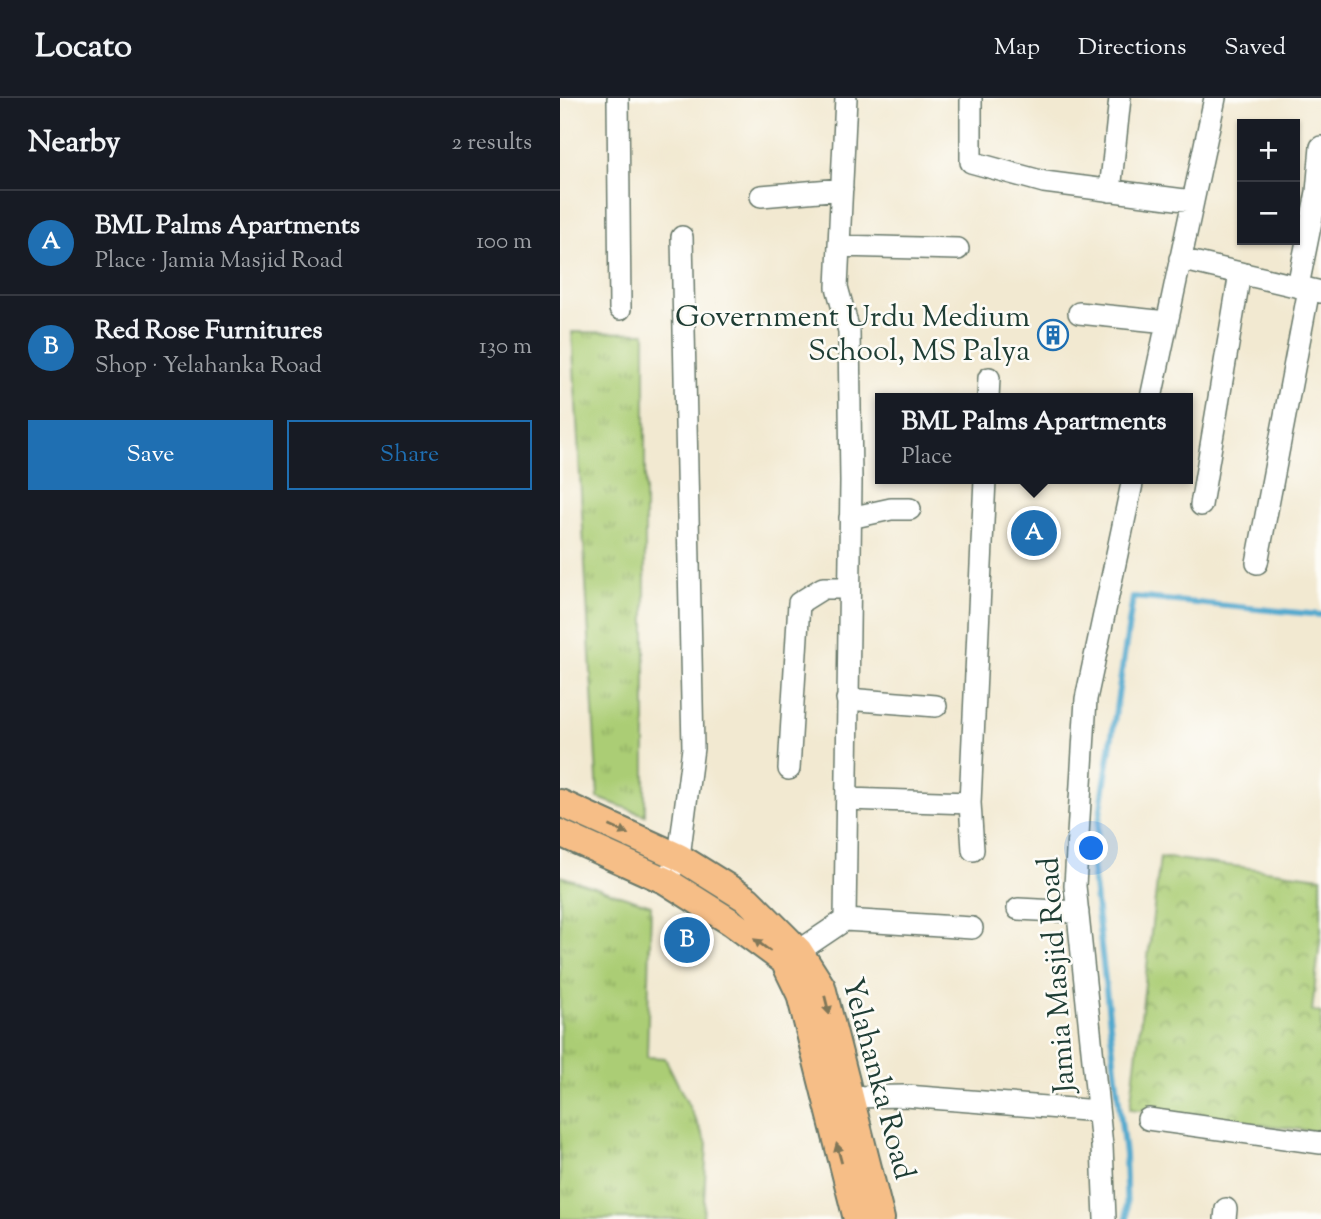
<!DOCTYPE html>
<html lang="en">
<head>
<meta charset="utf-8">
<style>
  :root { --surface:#171b24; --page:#20242c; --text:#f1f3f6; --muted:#9ea1a6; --line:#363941; --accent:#1f6fb2 }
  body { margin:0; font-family:"Sorts Mill Goudy",serif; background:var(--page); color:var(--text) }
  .controls { position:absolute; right:21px; top:21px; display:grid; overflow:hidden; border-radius:0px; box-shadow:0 2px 5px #0004 }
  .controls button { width:63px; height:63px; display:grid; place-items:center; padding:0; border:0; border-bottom:2px solid var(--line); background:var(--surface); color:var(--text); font:35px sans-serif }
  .you { position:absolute; left:532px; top:751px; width:24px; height:24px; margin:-18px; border:5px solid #fff; border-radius:50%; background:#1a73e8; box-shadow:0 0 0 10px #1a73e833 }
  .badge { display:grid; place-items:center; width:46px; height:46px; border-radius:50%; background:var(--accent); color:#fff; font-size:23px; font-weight:700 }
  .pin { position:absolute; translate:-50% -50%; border:4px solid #fff; box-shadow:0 2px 7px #0006 }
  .popup { position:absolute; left:315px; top:295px; width:318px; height:91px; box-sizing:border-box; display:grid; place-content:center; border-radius:0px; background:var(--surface); filter:drop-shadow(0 2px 5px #0005); font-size:23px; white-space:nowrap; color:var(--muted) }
  .popup b { font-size:26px; color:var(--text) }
  .popup::after { content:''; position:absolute; left:50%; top:100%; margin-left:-14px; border:14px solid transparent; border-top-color:var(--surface) }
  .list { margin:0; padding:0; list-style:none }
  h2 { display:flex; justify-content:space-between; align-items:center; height:91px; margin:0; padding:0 28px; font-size:30px }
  h2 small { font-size:23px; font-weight:400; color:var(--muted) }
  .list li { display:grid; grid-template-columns:46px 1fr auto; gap:21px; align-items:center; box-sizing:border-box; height:105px; padding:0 28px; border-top:2px solid var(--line) }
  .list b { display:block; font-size:26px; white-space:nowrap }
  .list p { margin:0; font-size:23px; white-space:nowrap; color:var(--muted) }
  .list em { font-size:23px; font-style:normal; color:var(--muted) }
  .actions { display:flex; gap:14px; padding:21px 28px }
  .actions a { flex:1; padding:16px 0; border:2px solid var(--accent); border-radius:0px; text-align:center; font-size:24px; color:var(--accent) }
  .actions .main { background:var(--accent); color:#fff }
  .map { position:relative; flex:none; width:761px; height:1121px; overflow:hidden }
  header { display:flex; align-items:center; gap:42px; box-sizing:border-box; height:98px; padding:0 35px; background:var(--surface); border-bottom:2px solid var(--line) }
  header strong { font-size:33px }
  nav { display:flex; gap:38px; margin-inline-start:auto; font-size:24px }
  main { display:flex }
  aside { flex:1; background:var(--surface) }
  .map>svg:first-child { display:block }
</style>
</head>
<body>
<header>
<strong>Locato</strong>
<nav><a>Map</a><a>Directions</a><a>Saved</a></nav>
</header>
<main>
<aside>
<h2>Nearby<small>2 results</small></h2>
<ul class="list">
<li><span class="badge">A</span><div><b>BML Palms Apartments</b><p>Place · Jamia Masjid Road</p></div><em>100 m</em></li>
<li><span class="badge">B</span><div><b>Red Rose Furnitures</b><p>Shop · Yelahanka Road</p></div><em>130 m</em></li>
</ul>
<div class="actions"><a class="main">Save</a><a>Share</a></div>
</aside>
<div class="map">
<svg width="761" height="1121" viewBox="0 0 761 1121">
  <defs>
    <pattern id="grass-tufts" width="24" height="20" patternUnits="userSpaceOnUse" patternTransform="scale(1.75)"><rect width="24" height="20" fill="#abcd75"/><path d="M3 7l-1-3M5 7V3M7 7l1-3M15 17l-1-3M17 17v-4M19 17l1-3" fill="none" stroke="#8ba861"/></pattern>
    <pattern id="park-crowns" width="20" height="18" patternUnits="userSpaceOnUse" patternTransform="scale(1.75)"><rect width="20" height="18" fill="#abcd75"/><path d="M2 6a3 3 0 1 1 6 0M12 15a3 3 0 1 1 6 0" fill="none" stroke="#8ba861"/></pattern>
  </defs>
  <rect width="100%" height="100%" fill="#fdfcf7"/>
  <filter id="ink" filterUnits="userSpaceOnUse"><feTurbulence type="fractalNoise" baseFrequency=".0143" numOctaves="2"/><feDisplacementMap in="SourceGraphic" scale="14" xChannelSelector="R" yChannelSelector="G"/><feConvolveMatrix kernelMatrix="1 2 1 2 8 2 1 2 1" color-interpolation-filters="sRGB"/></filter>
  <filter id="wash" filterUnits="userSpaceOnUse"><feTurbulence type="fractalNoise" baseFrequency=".00686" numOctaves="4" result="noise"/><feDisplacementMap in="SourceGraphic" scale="28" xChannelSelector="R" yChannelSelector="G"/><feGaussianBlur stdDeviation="1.57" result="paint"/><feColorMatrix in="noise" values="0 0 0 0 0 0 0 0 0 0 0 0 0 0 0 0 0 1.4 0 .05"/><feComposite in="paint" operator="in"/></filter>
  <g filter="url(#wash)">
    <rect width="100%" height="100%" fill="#f2e9d1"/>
    <path fill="url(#grass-tufts)" stroke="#658554" stroke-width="2" d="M12 234 85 235V717L38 700Z
      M0 778 91 807 87 959 105 960 147 1045 143 1121H0Z"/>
    <path fill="url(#park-crowns)" stroke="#658554" stroke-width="2" d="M600 759 761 779V834L752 913 761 915V1034L570 1011Z"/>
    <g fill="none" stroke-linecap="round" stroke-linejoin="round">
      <path stroke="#51a9ce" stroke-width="6" d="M567 1121 565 1057 532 769 573 499 761 517"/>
    </g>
  </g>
  <g filter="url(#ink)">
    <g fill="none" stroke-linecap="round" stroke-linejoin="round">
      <g stroke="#69796b" stroke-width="24">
        <path id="minor" d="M58 0 60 211
          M411 0V64L484 84 632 103
          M550 93 560 0
          M757 94 761 49
          M201 98 282 91
          M279 148 398 151
          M620 161 761 194
          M738 188 757 94 761 95
          M519 215 607 224
          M428 300 429 280
          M591 300 655 0
          M641 407 680 175
          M290 420 331 411H350
          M697 465 749 191
          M287 601 376 608
          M229 671 239 505 263 490H289
          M287 701 410 705
          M413 752 410 705 425 381
          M112 771 119 759 133 650 122 139
          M458 811 518 814
          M285 822 412 830
          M239 853 285 822 291 384 289 233 277 189 286 0
          M290 999 346 998 538 1013
          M588 1021 761 1045
          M545 1121 542 1048 515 788 526 601 573 381
          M665 1121 666 1111"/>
      </g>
      <g stroke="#69796b" stroke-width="30">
        <path id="major" d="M0 705 119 759 188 802 239 853 262 889 321 1121
          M0 735 106 783 171 824 224 863 240 896 297 1121"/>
      </g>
      <use href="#minor" stroke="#fff" stroke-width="21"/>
      <use href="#major" stroke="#f6be87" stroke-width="26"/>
    </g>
    <defs><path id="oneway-solid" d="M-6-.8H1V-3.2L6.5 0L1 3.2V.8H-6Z" transform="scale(1.75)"/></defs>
    <g fill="#807759">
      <use href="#oneway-solid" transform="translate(59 732) rotate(24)"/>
      <use href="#oneway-solid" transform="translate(202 847) rotate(-143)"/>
      <use href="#oneway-solid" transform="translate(267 907) rotate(76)"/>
      <use href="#oneway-solid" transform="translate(279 1055) rotate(-105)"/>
    </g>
  </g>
  <defs>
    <g id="building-ring" transform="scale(1.575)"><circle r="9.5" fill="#fdfcf7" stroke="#1f6fb2" stroke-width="1.5"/><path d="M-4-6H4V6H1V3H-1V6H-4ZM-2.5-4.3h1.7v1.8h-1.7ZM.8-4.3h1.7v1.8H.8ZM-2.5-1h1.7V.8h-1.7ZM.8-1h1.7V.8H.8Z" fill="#1f6fb2"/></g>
  </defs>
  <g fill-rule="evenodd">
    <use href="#building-ring" x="493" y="237"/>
  </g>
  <g text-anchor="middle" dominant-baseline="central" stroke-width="5" stroke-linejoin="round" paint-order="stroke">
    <g font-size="30" fill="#1f3d34" stroke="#fdfcf7" text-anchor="end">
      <text x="470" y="220">Government Urdu Medium<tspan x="470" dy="34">School, MS Palya</tspan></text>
    </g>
    <g font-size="30" fill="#1f3d34" stroke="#fdfcf7">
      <text transform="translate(498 877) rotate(-94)">Jamia Masjid Road</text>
      <text transform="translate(317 981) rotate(75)">Yelahanka Road</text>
    </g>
  </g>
</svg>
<div class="controls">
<button>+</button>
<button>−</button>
</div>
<div class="you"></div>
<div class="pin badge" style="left:474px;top:435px">A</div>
<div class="popup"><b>BML Palms Apartments</b>Place</div>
<div class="pin badge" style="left:127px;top:842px">B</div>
</div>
</main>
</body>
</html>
